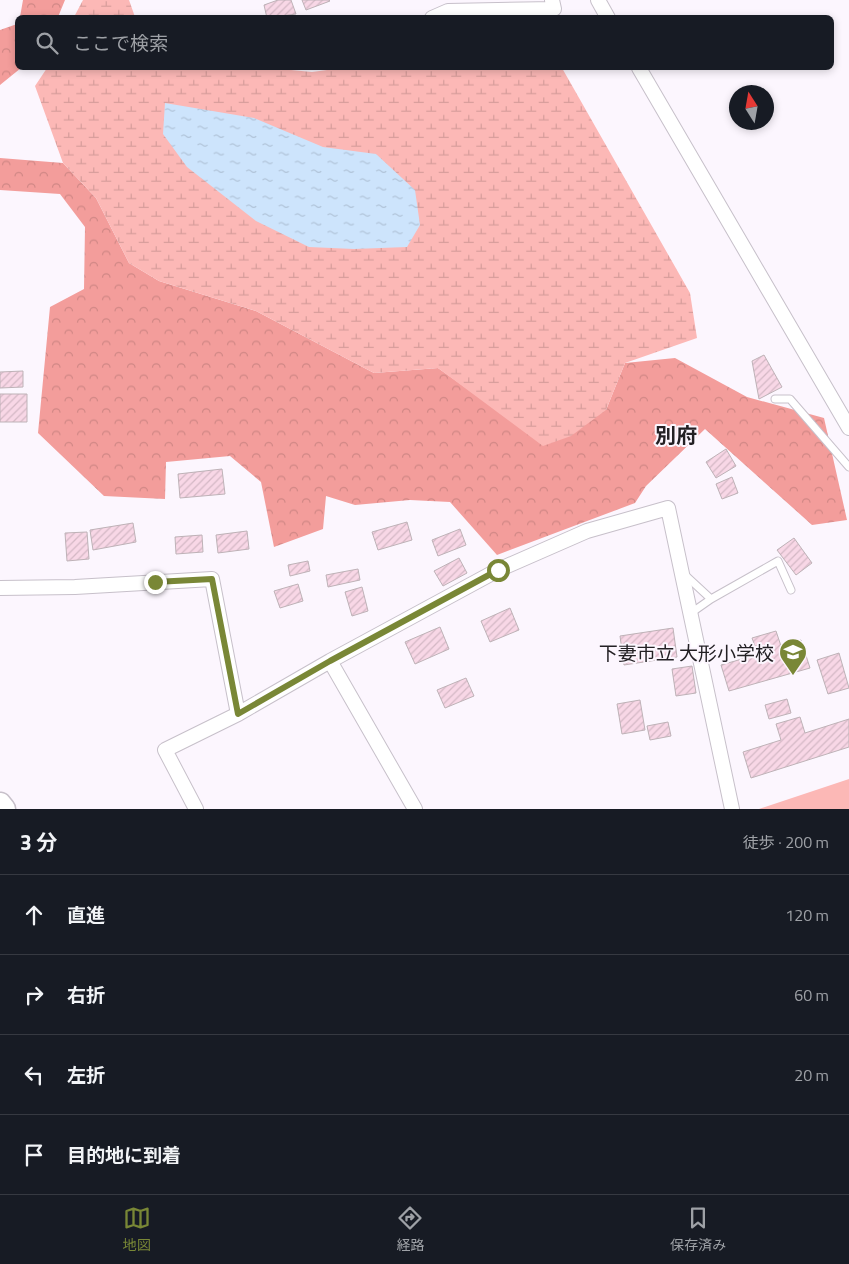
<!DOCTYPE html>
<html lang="ja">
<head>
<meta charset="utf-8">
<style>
  :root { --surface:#171b24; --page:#242831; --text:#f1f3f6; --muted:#9ea1a6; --line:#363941; --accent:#798736 }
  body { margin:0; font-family:"Titillium Web","Noto Sans JP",sans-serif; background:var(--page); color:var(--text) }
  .compass { position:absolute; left:729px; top:85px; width:45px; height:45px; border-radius:50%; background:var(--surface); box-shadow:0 2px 8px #0003; rotate:349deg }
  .stop { position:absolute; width:15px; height:15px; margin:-11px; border:4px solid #798736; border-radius:50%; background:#fff }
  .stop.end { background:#798736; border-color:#fff; box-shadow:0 1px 5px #0008 }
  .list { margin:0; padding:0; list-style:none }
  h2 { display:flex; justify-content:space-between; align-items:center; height:65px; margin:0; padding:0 20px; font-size:21px }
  h2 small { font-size:16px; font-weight:400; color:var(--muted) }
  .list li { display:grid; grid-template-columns:32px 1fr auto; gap:15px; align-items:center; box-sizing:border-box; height:80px; padding:0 20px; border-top:1px solid var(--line) }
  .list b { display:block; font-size:19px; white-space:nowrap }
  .list em { font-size:16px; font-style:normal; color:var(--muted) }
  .icon { flex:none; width:28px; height:28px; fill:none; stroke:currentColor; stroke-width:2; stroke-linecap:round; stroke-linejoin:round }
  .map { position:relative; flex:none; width:849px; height:809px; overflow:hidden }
  .search { position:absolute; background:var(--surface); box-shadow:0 2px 8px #0003; left:15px; right:15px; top:15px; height:55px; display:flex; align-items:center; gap:12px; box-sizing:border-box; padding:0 18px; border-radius:8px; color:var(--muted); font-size:19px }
  .sheet { height:385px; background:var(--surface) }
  nav { display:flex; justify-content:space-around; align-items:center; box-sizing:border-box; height:70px; border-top:1px solid var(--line); background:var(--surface); font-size:14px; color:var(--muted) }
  nav a { display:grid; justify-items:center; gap:2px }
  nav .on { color:var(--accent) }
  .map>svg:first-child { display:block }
</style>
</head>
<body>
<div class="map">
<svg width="849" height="809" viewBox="0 0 849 809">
  <defs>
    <pattern id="forest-crowns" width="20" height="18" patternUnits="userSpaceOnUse" patternTransform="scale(1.25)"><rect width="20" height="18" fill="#f39d9b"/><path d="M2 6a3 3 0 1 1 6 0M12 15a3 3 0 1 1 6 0" fill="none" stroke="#d08785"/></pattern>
    <pattern id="wetland-marsh" width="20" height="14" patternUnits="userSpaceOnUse" patternTransform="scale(1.25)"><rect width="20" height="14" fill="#fcb8b6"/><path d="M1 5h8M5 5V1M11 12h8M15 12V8" fill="none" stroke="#d89e9c"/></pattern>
    <pattern id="water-ripples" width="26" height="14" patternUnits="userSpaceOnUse" patternTransform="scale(1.25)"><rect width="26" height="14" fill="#cde4fc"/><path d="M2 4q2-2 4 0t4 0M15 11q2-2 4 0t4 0" fill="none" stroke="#b0c3d8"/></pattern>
    <pattern id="building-hatch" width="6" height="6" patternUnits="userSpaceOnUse" patternTransform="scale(1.25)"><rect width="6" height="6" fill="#f8d7e6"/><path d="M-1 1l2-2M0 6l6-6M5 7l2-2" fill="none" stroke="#d4b8c5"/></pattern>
  </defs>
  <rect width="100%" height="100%" fill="#fcf6fe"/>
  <path fill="#fcb8b6" d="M849 779V809H759Z"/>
  <path fill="url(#forest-crowns)" d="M23 0H65L58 17H20Z
    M17 24 18 68H21L0 85V30Z
    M0 158 63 163 96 198 129 263 159 281 256 311 374 373 438 368 483 400 606 410 625 363 675 358 747 397 824 418 847 520 812 525 705 429 646 486 635 503 497 555 450 502 410 500 355 505 326 496 323 529 274 547 261 482 230 456 166 462 165 499 104 496 38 433 50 307 84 289 85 227 60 194 0 190Z"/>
  <path fill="url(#wetland-marsh)" d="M83 0H129L135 17H74Z
    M47 68H270L312 72 342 68H562L690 293 697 338 625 363 606 410 571 436 543 446 438 368 374 373 256 311 159 281 129 263 96 198 63 163 35 86Z"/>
  <path fill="url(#water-ripples)" d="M165 103 254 118 323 147 376 154 415 190 420 225 407 247 354 249 309 247 256 221 187 167 163 134Z"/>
  <path fill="url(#building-hatch)" stroke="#beb2b7" d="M278 0H291L296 14 267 18 264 5Z
    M302 0H329L330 1 306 10Z
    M764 355 782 387 759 399 752 361Z
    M23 371V387L0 388V372Z
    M0 394H27V422H0Z
    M726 449 736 466 716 478 706 462Z
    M222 469 225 494 180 498 178 474Z
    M732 477 738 493 722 499 716 484Z
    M407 522 412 540 378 550 372 532Z
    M133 523 136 542 93 550 90 530Z
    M460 529 466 545 438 556 432 540Z
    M247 531 249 549 218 553 216 535Z
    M87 532 89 559 67 561 65 533Z
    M202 535 203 552 176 554 175 537Z
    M794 538 812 563 796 575 777 550Z
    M459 558 467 573 443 586 434 571Z
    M308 561 310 571 290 576 288 565Z
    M358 569 360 580 328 587 326 575Z
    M298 584 303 601 280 608 274 591Z
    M362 587 368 611 352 616 345 592Z
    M510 608 519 630 490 642 481 621Z
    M440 627 449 649 415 664 405 642Z
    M673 628 677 657 624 665 620 636Z
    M776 631 781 646 801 640 810 668 729 691 721 665 749 657 746 649 755 646 752 638Z
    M839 653 849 688 828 694 817 660Z
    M692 666 696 693 676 696 672 669Z
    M466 678 474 696 445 708 437 690Z
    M787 699 791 713 769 719 765 705Z
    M640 700 645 730 622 734 617 704Z
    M800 717 805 733 849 719V747L751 778 743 752 781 740 776 724Z
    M668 722 671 736 650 740 647 726Z"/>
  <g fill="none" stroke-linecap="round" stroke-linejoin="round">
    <g stroke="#c7c0ca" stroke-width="9">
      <path id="lane" d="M775 399H790L849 467
        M684 574 711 599 778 561 791 590
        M691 613 711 599"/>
    </g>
    <g stroke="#c7c0ca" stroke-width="16">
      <path id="street" d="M598 0 608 18
        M432 18 448 11 554 9 552 0
        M639 68 849 428
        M0 588 75 587 212 579 238 714
        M330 661 415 809
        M196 809 165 750 238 714 330 661 498 570 587 531 668 508 732 809"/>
    </g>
    <g stroke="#c7c0ca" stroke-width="25">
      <path id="primary" d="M0 804 4 809"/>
    </g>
    <use href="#lane" stroke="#fff" stroke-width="7"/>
    <use href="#street" stroke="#fff" stroke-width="14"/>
    <use href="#primary" stroke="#fff" stroke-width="22"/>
  </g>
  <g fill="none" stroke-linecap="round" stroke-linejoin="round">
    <path stroke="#798736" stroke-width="6" d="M155 582 212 579 238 714 330 661 498 570"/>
  </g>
  <defs>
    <g id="school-pin" transform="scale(1.4375)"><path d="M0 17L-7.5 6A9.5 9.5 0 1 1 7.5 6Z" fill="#798736" stroke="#fcf6fe"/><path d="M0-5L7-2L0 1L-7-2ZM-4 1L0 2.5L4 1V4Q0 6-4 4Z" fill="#fff"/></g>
  </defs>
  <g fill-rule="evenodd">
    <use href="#school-pin" x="793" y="652"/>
  </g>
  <g text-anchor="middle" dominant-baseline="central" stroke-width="4" stroke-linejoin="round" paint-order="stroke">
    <g font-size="19" fill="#232024" stroke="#fcf6fe" text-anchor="end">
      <text x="774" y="652">下妻市立 大形小学校</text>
    </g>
    <g font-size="21" font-weight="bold" fill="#232024" stroke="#fcf6fe">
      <text x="676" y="435">別府</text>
    </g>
  </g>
</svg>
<svg class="compass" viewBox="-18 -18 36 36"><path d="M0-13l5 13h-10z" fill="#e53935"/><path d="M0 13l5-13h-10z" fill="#9ea1a6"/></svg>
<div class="stop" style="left:498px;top:570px"></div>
<div class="stop end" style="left:155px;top:582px"></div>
<div class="search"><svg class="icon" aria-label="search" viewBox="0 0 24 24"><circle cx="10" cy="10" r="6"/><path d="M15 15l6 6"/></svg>ここで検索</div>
</div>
<section class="sheet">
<h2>3 分<small>徒歩 · 200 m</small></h2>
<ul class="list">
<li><svg class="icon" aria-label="ahead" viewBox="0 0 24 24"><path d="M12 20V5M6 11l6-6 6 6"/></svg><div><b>直進</b></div><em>120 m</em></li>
<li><svg class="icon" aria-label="right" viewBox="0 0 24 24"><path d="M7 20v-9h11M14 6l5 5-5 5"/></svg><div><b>右折</b></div><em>60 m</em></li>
<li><svg class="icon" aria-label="left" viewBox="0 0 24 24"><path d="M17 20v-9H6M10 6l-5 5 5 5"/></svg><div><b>左折</b></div><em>20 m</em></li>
<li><svg class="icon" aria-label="arrive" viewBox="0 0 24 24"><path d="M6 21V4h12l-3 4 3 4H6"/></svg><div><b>目的地に到着</b></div></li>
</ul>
</section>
<nav>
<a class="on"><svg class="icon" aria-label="map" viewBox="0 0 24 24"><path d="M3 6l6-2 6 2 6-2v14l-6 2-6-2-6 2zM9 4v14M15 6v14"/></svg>地図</a>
<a><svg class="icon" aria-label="directions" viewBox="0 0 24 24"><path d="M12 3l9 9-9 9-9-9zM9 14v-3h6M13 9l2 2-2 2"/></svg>経路</a>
<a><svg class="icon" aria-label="saved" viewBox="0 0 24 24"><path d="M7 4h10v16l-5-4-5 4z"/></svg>保存済み</a>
</nav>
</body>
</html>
